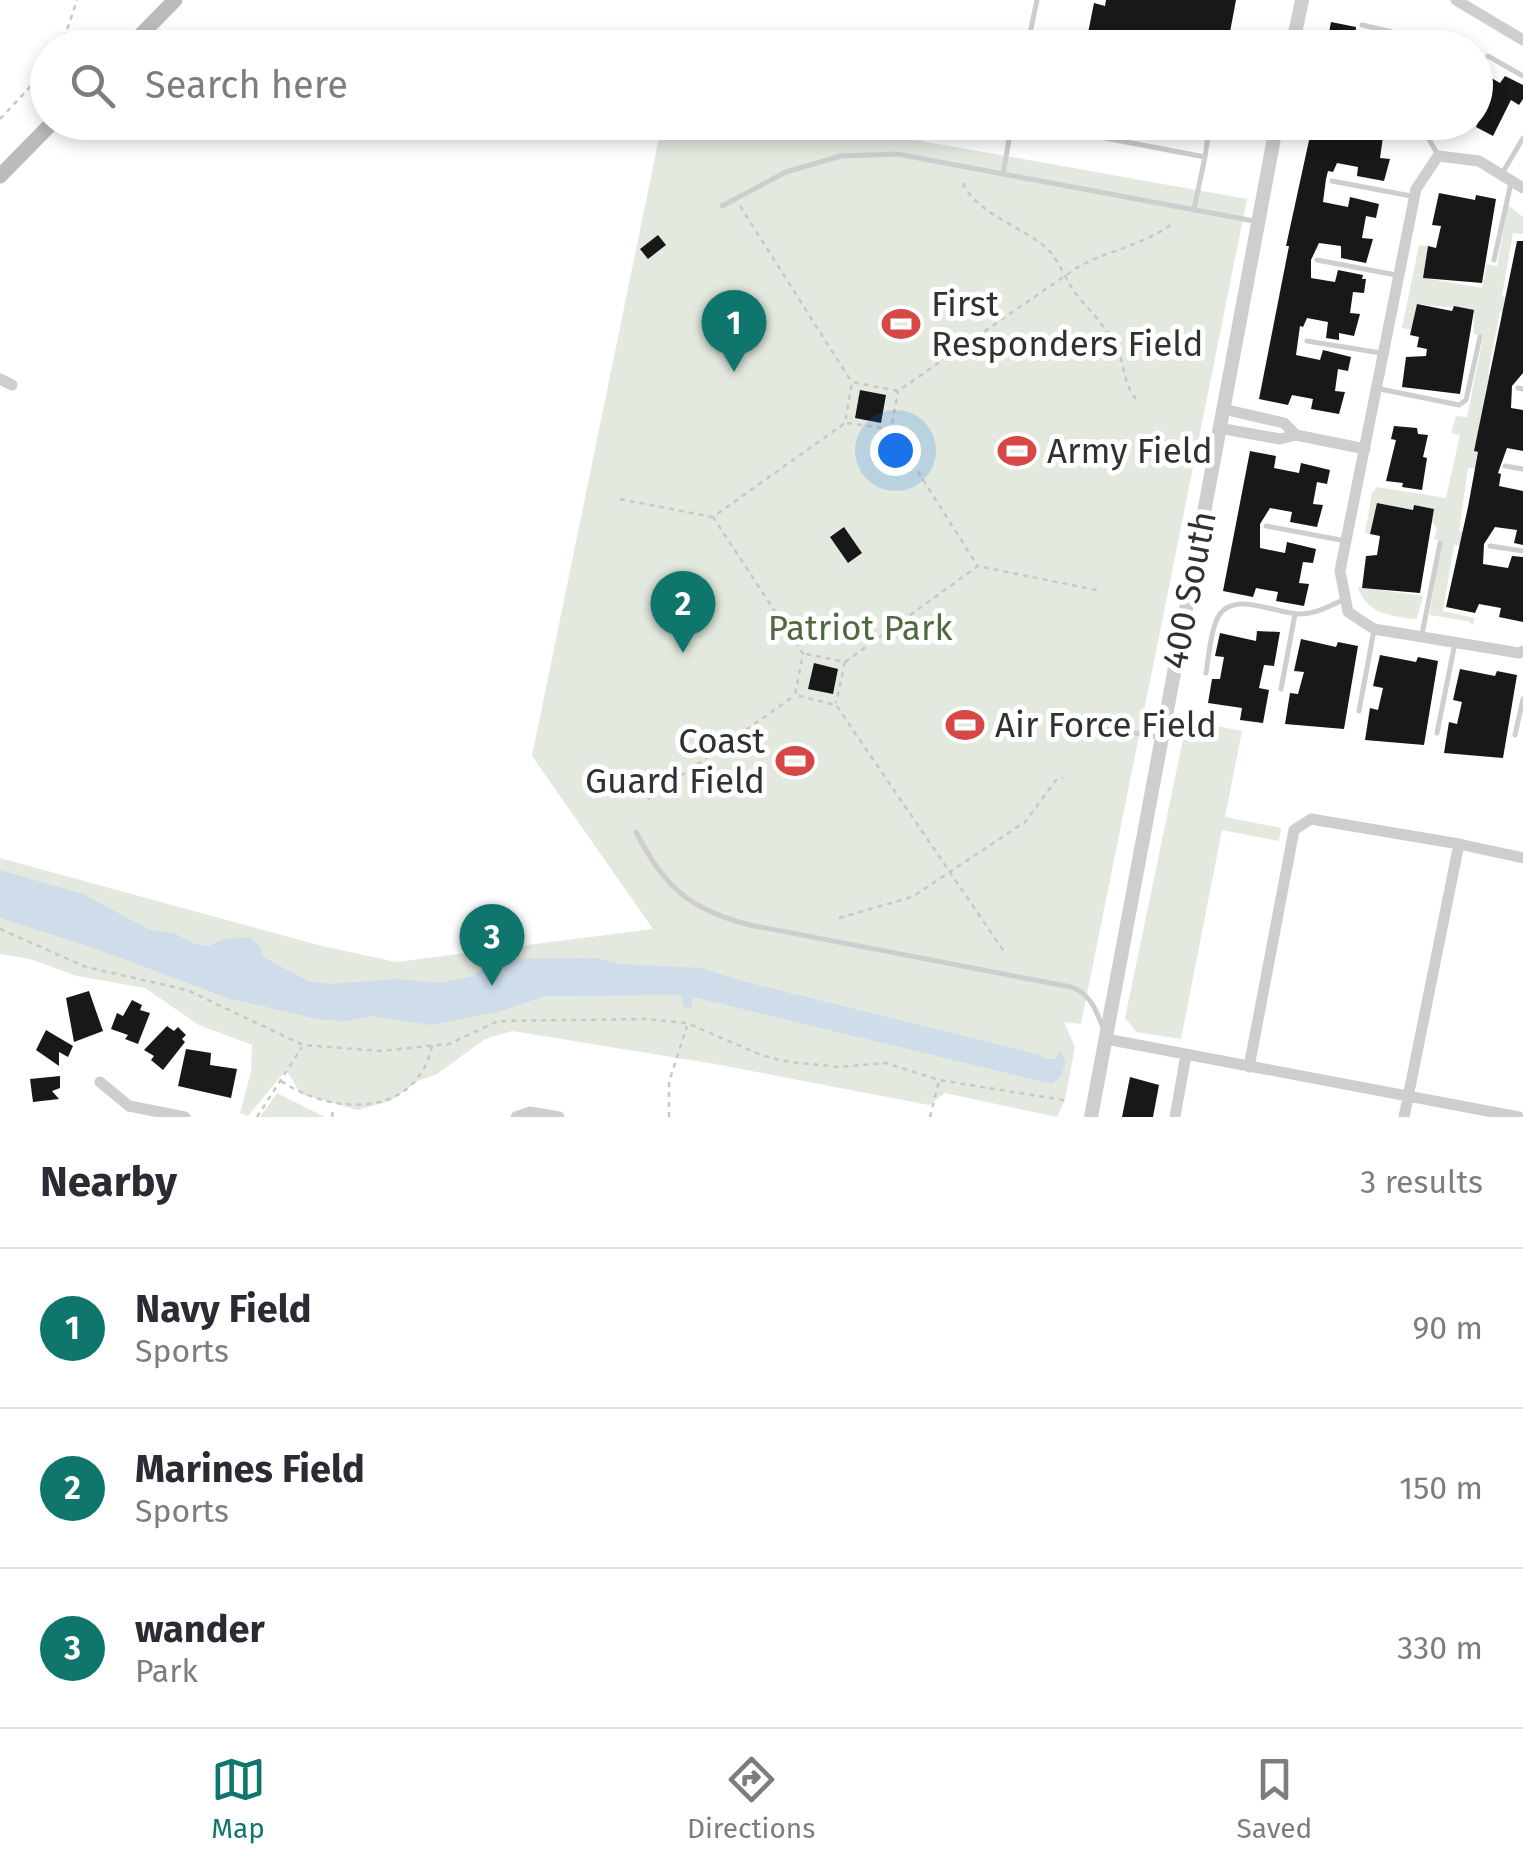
<!DOCTYPE html>
<html lang="en">
<head>
<meta charset="utf-8">
<style>
  :root { --surface:#fff; --page:#f2f2f3; --text:#2b2b33; --muted:#7c7c81; --line:#e1e1e2; --accent:#0f766e }
  body { margin:0; font-family:"Fira Sans",sans-serif; background:var(--page); color:var(--text) }
  .you { position:absolute; left:895px; top:450px; width:35px; height:35px; margin:-25px; border:8px solid #fff; border-radius:50%; background:#1a73e8; box-shadow:0 0 0 15px #1a73e833 }
  .badge { display:grid; place-items:center; width:65px; height:65px; border-radius:50%; background:var(--accent); color:#fff; font-size:32px; font-weight:700 }
  .pin { position:absolute; translate:-50% -82px; filter:drop-shadow(0 2px 5px #0008) }
  .pin::after { content:''; position:absolute; top:52px; width:35px; height:30px; background:inherit; clip-path:polygon(0 0,100% 0,50% 100%) }
  .list { margin:0; padding:0; list-style:none }
  h2 { display:flex; justify-content:space-between; align-items:center; height:130px; margin:0; padding:0 40px; font-size:42px }
  h2 small { font-size:32px; font-weight:400; color:var(--muted) }
  .list li { display:grid; grid-template-columns:65px 1fr auto; gap:30px; align-items:center; box-sizing:border-box; height:160px; padding:0 40px; border-top:2px solid var(--line) }
  .list b { display:block; font-size:38px; white-space:nowrap }
  .list p { margin:0; font-size:32px; white-space:nowrap; color:var(--muted) }
  .list em { font-size:32px; font-style:normal; color:var(--muted) }
  .icon { flex:none; width:55px; height:55px; fill:none; stroke:currentColor; stroke-width:2; stroke-linecap:round; stroke-linejoin:round }
  .map { position:relative; flex:none; width:1523px; height:1117px; overflow:hidden }
  .search { position:absolute; background:var(--surface); box-shadow:0 5px 15px #0003; left:30px; right:30px; top:30px; height:110px; display:flex; align-items:center; gap:25px; box-sizing:border-box; padding:0 35px; border-radius:55px; color:var(--muted); font-size:38px }
  .sheet { height:610px; background:var(--surface) }
  nav { display:flex; justify-content:space-around; align-items:center; box-sizing:border-box; height:140px; border-top:2px solid var(--line); background:var(--surface); font-size:28px; color:var(--muted) }
  nav a { display:grid; justify-items:center; gap:5px }
  nav .on { color:var(--accent) }
  .map>svg:first-child { display:block }
</style>
</head>
<body>
<div class="map">
<svg width="1523" height="1117" viewBox="0 0 1523 1117">
  <rect width="100%" height="100%" fill="#fff"/>
  <path fill="#e3e9de" d="M662 123H821L1247 199 1081 1024 1064 1022 1075 1047 1065 1100 1057 1117 945 1093 929 1105 715 1064 512 1031 485 1039 437 1074 418 1081 390 1101 358 1110 301 1094 286 1070 248 1116 240 1113 251 1072 252 1045 199 1025 145 988 77 976 30 959 0 954V858L322 946 396 962 653 929 532 756Z
    M1508 205 1523 217V234L1513 233 1502 296 1523 302V314L1500 311 1488 374 1512 380 1474 451 1497 459 1494 470 1468 468 1459 531 1482 537 1480 549 1454 545 1443 611 1475 618 1473 625 1468 621 1429 615 1442 542 1434 539 1437 529 1432 521 1434 509 1414 505 1412 510 1377 503 1370 534 1365 533 1372 493 1377 487 1446 498 1460 435 1451 433 1456 416 1467 417 1483 337 1474 334V310L1417 304 1411 330 1402 328 1419 245 1428 246 1424 278 1482 288 1487 264 1497 266Z
    M1358 587 1423 596 1417 619C1392 617 1365 613 1358 587Z
    M1187 720 1242 731 1225 817 1281 828 1279 841 1222 830 1181 1039 1136 1032 1125 1018Z
    M277 1093 325 1117H260Z"/>
  <path fill="#cfddea" d="M0 870 83 894 148 929 174 933 194 944 208 946 225 939 250 937 260 946 263 957 310 982 332 984 395 979 441 983 473 976 494 959 597 958 619 964 701 968 738 980 1040 1055 1045 1059H1056L1060 1051 1066 1061 1061 1076 1052 1084 693 997 691 1008 684 1007 681 995 545 996 498 1012 431 1025 371 1016 347 1021 321 1020 228 998 94 948 0 918Z"/>
  <path fill="#181818" d="M1106 0H1236L1227 48H1171L1160 39 1154 44 1130 40 1128 48H1085L1094 3 1105 6Z
    M1331 22 1356 27 1354 48H1326Z
    M1382 36 1400 40 1401 48H1379Z
    M1476 69 1500 83 1505 76 1523 85V99L1519 105 1511 100 1493 136 1476 127 1480 118 1476 115Z
    M1313 122H1340L1365 128 1367 122 1396 124 1394 138 1383 137 1380 158 1390 159 1384 181 1357 176 1358 167 1337 163 1333 172 1328 171 1326 179 1323 202 1348 207 1350 197 1379 204 1376 218 1366 216 1362 238 1373 239 1366 263 1341 258V246L1319 243 1311 260V278L1335 282 1338 270 1363 275 1362 279H1366L1364 293 1353 292 1350 313 1360 314 1354 336 1339 333V340L1326 338 1328 322 1307 318 1303 327 1300 326 1296 355 1320 360 1323 350 1351 357 1348 371 1338 369 1335 391 1345 392 1339 414 1311 409 1313 399 1292 395 1288 405 1259 399 1289 246H1286Z
    M1439 193 1475 200 1476 195 1496 199 1482 283 1423 278 1428 246 1436 248 1441 226 1432 225Z
    M658 235 666 245 648 259 640 249Z
    M1517 241H1523V373L1512 386 1511 408 1523 410V451L1507 448 1498 473 1501 474 1499 486 1523 491V545L1514 543 1517 530 1495 527 1484 544 1483 564 1508 568 1512 556 1523 557V622L1499 617 1501 608 1479 604 1475 613 1446 607 1468 507 1478 452 1474 451Z
    M1417 304 1452 311 1454 306 1474 310 1460 394 1402 387 1406 357 1426 356 1427 349 1417 347 1419 337 1410 335Z
    M860 390 886 395 881 423 855 418Z
    M1394 426 1417 428 1418 434 1428 435 1423 457 1427 458 1422 490 1402 487 1403 483 1386 481 1396 440 1391 439Z
    M1250 451 1276 456 1274 468 1299 473 1301 463 1330 470 1327 484 1317 482 1313 504 1323 505 1317 527 1290 522 1292 512 1270 508 1260 524V548L1285 553 1287 542 1316 549 1313 563 1303 562 1299 583 1309 584 1304 606 1276 601 1278 592 1256 588 1253 597 1223 591Z
    M1377 503 1413 510 1414 505 1434 509 1420 593 1362 588 1366 556 1377 555 1380 536 1370 534Z
    M844 527 862 553 848 563 830 537Z
    M1257 631 1280 632 1274 666 1264 665 1259 688 1269 690 1263 723 1240 720 1242 708 1208 703 1212 679H1220L1224 657 1215 656 1220 633 1256 641Z
    M1301 639 1336 647 1338 642 1358 646 1344 729 1285 724 1290 693 1298 694 1304 672 1294 671Z
    M1380 655 1416 662 1418 657 1438 661 1424 745 1365 740 1370 708 1378 710 1383 688 1373 686Z
    M814 663 838 669 833 694 808 689Z
    M1460 669 1495 676 1497 671 1517 675 1503 758 1444 753 1449 722 1457 724 1462 702 1453 700Z
    M89 991 103 1031 74 1042 66 998Z
    M132 1000 142 1005 140 1010 150 1013 138 1044 125 1039 128 1035 111 1029 117 1013 123 1016Z
    M167 1026 174 1031 178 1027 186 1035 182 1039 185 1042 163 1070 151 1060 154 1056 144 1050Z
    M46 1030 73 1046 68 1057 59 1052V1066L36 1050Z
    M186 1049 211 1053 210 1065 237 1069 231 1098 178 1086Z
    M60 1076V1088L52 1091 59 1099 33 1102 30 1079Z
    M1130 1077 1159 1085 1153 1117H1122Z"/>
  <g fill="none" stroke-linecap="round" stroke-linejoin="round">
    <path stroke="#c8c8c8" stroke-width="2.5" stroke-dasharray="5 5" stroke-linecap="butt" d="M61 48 77 0
      M0 119 48 68
      M963 183C978 217 1030 228 1052 254 1061 266 1067 282 1076 294 1089 310 1104 325 1115 343 1125 360 1122 384 1137 400
      M740 206 851 381
      M847 423 891 429 898 392
      M891 429 977 565
      M620 499 712 517
      M806 654 845 662 836 703
      M845 662 978 566 1101 591
      M648 799 794 696
      M839 918 912 897 1025 822 1056 780 1063 778
      M0 929 86 967 187 990 303 1045 380 1051 449 1044 498 1021 646 1019 687 1023 761 1055 783 1061 839 1067 886 1063 939 1080 1069 1101
      M1003 950 836 705 795 695 803 654 713 517 845 423 852 382 898 391 1075 269C1107 250 1142 246 1172 224
      M281 1081C335 1117 417 1117 432 1046
      M257 1117 302 1047
      M332 1117 333 1109
      M669 1117V1082L687 1026
      M930 1117 939 1081"/>
    <path stroke="#cecece" stroke-width="5" d="M1362 25 1418 38 1425 48
      M1027 48 1037 0
      M1159 48 1160 45
      M1488 56 1523 76
      M1021 122 1205 157 1194 209
      M1419 122 1437 153
      M1205 157 1210 122
      M1503 172 1523 138
      M1003 174 1012 122
      M1332 181 1411 196
      M722 206 786 172 841 156 897 154 1254 221
      M1317 260 1396 275
      M1494 260 1511 183
      M1307 341 1381 353
      M1518 388 1523 389
      M1380 389 1459 405 1466 400 1480 337
      M1505 466 1523 469
      M1266 526 1346 541
      M1490 546 1523 551
      M1422 634 1440 543
      M1206 673C1209 656 1210 634 1217 619 1231 589 1274 613 1298 614 1314 615 1329 606 1343 600
      M1281 689 1295 614
      M1359 711 1374 630
      M1099 727 1158 737
      M1437 733 1455 643
      M1515 735 1523 699
      M636 832C664 887 690 910 750 925L1071 987C1091 994 1096 1010 1103 1028"/>
    <path stroke="#cecece" stroke-width="11" d="M1456 0 1523 40
      M1523 188 1479 161 1438 156 1416 189 1340 571 1348 612 1374 629 1519 653 1523 651
      M0 379 12 385
      M1223 409 1284 423 1296 435
      M1219 428 1280 439 1296 435 1365 449
      M1106 1039 1519 1117
      M1249 1067 1294 830 1311 819 1459 844 1523 858
      M100 1082 129 1106 185 1117
      M516 1117 530 1112 559 1117
      M1175 1117 1186 1055
      M1404 1117 1459 844"/>
    <path stroke="#cecece" stroke-width="14" d="M1292 48 1302 0
      M1091 1117 1277 122"/>
    <path stroke="#bbb" stroke-width="15" d="M128 48 175 0
      M0 176 53 122"/>
  </g>
  <defs>
    <g id="stadium-bare" transform="scale(3)"><path d="M0-5a6.5 5 0 1 0 0 10a6.5 5 0 1 0 0-10ZM-3.5-1.8h7v3.6h-7Z" fill="#d64745" stroke="#fff" stroke-width="2.5" paint-order="stroke"/></g>
  </defs>
  <g fill-rule="evenodd">
    <use href="#stadium-bare" x="901" y="324"/>
    <use href="#stadium-bare" x="1017" y="451"/>
    <use href="#stadium-bare" x="965" y="725"/>
    <use href="#stadium-bare" x="795" y="761"/>
  </g>
  <g text-anchor="middle" dominant-baseline="central" stroke-width="10" stroke-linejoin="round" paint-order="stroke">
    <g font-size="35" fill="#313131" stroke="#fff" text-anchor="start">
      <text x="931" y="304">First<tspan x="931" dy="40">Responders Field</tspan></text>
      <text x="1047" y="451">Army Field</text>
      <text x="995" y="725">Air Force Field</text>
      <text x="765" y="741" text-anchor="end">Coast<tspan x="765" dy="40">Guard Field</tspan></text>
    </g>
    <g font-size="35" fill="#313131" stroke="#fff">
      <text transform="translate(1189 590) rotate(-79)">400 South</text>
    </g>
    <g font-size="35" fill="#516942" stroke="#fff">
      <text x="860" y="628">Patriot Park</text>
    </g>
  </g>
</svg>
<div class="you"></div>
<div class="pin badge" style="left:734px;top:372px">1</div>
<div class="pin badge" style="left:683px;top:653px">2</div>
<div class="pin badge" style="left:492px;top:986px">3</div>
<div class="search"><svg class="icon" aria-label="search" viewBox="0 0 24 24"><circle cx="10" cy="10" r="6"/><path d="M15 15l6 6"/></svg>Search here</div>
</div>
<section class="sheet">
<h2>Nearby<small>3 results</small></h2>
<ul class="list">
<li><span class="badge">1</span><div><b>Navy Field</b><p>Sports</p></div><em>90 m</em></li>
<li><span class="badge">2</span><div><b>Marines Field</b><p>Sports</p></div><em>150 m</em></li>
<li><span class="badge">3</span><div><b>wander</b><p>Park</p></div><em>330 m</em></li>
</ul>
</section>
<nav>
<a class="on"><svg class="icon" aria-label="map" viewBox="0 0 24 24"><path d="M3 6l6-2 6 2 6-2v14l-6 2-6-2-6 2zM9 4v14M15 6v14"/></svg>Map</a>
<a><svg class="icon" aria-label="directions" viewBox="0 0 24 24"><path d="M12 3l9 9-9 9-9-9zM9 14v-3h6M13 9l2 2-2 2"/></svg>Directions</a>
<a><svg class="icon" aria-label="saved" viewBox="0 0 24 24"><path d="M7 4h10v16l-5-4-5 4z"/></svg>Saved</a>
</nav>
</body>
</html>
